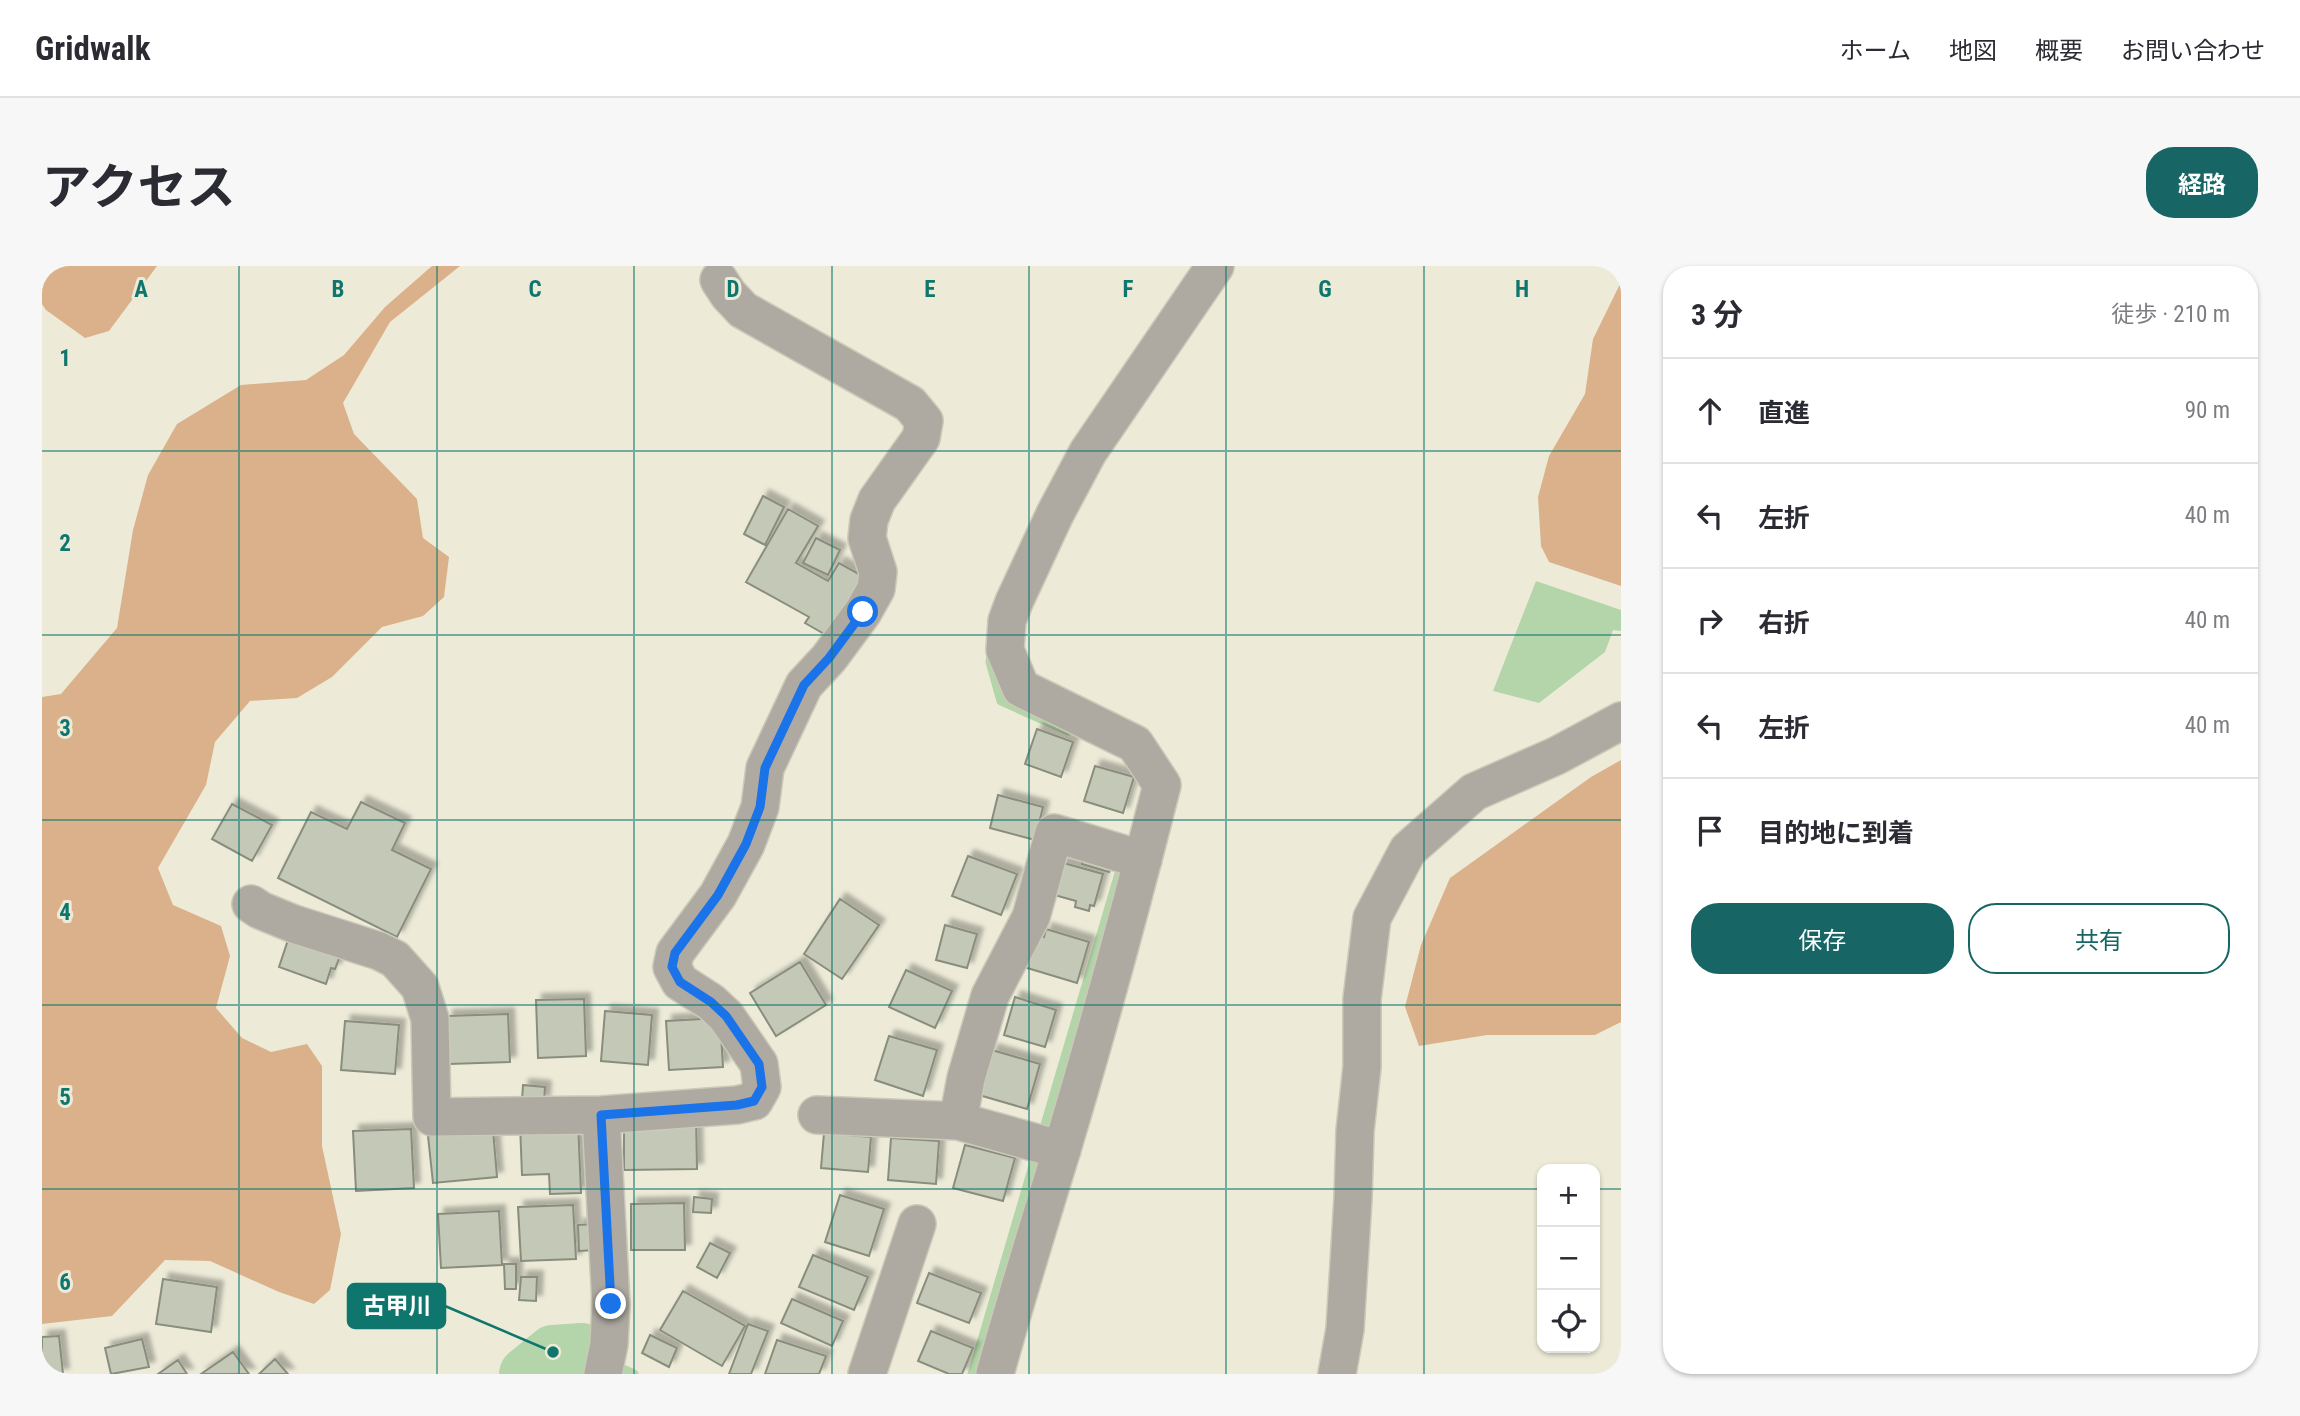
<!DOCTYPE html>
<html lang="ja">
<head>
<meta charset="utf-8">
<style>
  :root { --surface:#fff; --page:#f7f7f7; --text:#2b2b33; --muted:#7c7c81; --line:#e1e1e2; --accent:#176665 }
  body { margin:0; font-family:"Roboto Condensed","Noto Sans JP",sans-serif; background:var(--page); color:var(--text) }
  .controls { position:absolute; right:21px; bottom:21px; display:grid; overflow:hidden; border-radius:14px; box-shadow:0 2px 5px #0004 }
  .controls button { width:63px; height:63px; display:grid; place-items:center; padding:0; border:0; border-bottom:2px solid var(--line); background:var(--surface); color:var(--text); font:35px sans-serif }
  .stop { position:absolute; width:21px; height:21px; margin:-16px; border:5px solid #1a73e8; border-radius:50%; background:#fff }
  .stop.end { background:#1a73e8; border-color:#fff; box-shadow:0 2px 7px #0008 }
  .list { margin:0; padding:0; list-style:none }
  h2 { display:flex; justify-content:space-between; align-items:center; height:91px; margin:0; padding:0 28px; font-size:30px }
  h2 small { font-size:23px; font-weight:400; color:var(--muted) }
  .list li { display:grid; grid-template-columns:46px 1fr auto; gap:21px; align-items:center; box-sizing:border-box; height:105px; padding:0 28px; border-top:2px solid var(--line) }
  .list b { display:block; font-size:26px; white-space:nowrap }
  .list em { font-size:23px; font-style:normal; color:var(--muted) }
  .actions { display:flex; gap:14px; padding:21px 28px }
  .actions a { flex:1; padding:16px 0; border:2px solid var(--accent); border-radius:28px; text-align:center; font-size:24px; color:var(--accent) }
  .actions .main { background:var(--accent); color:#fff }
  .icon { flex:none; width:38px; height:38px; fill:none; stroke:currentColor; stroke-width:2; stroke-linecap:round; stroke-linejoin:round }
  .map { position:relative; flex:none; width:1579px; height:1108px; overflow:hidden; border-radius:28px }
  header { display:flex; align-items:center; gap:42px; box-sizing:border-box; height:98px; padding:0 35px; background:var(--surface); border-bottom:2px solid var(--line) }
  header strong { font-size:33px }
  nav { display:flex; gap:38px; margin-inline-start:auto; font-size:24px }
  .intro { display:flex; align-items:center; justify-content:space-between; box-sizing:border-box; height:168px; padding:0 42px }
  h1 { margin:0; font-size:49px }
  .button { padding:18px 32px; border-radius:28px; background:var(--accent); color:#fff; font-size:24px; font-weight:700 }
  main { display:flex; gap:42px; padding:0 42px }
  aside { flex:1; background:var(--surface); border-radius:28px; box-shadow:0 2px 5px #0004 }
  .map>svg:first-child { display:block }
</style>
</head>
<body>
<header>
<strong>Gridwalk</strong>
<nav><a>ホーム</a><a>地図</a><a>概要</a><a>お問い合わせ</a></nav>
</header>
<div class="intro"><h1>アクセス</h1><a class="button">経路</a></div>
<main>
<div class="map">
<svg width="1579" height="1108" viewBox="0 0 1579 1108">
  <defs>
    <filter id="shadow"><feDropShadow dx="6" dy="-6" stdDeviation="2" flood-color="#0004"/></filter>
  </defs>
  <rect width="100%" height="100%" fill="#edebd8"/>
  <path fill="#dab18a" d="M0 0H115L67 65 43 72 4 44 0 38Z
    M390 0H418L348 56 301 137 312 168 375 233 381 272 407 291 402 331 381 350 340 361 290 411 255 432 208 435 173 476 164 519 116 602 131 639 179 660 188 690 174 742 200 772 229 786 265 778 280 800V880L299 968 288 1024 272 1038 237 1026 168 995 123 994 70 1050 0 1058V431L19 428 75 362 91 264 106 209 135 158 199 119 264 114 302 89 343 41Z
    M1579 16V320L1507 296 1499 280 1496 231 1507 190 1543 128 1551 73Z
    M1579 494V756L1553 769H1445L1377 780 1363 741 1379 679 1408 612 1549 511Z"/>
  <path fill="#b3d5a9" d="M1494 315 1579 344V365L1571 364 1563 386 1497 437 1451 425Z"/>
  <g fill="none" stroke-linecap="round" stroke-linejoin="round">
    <path stroke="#b3d5a9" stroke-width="9" d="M949 387 948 396 959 435 1026 465
      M1000 869 1080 597
      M540 1084 555 1091
      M571 1098 592 1108
      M930 1108 995 886"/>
    <path stroke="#b3d5a9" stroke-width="54" d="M484 1108 511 1086 540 1084"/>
  </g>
  <path fill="#c4c9b7" stroke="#898d7d" stroke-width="2" filter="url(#shadow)" d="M721 230 742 241 723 279 702 268Z
    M746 243 776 260 754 297 786 315 797 297 826 313 791 373 763 357 767 351 704 316Z
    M774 272 798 284 786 309 761 297Z
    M995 463 1031 476 1019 511 983 498Z
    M1053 500 1092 511 1081 547 1042 535Z
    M956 529 1001 541 993 574 948 562Z
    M319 536 363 557 350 584 389 603 355 671 236 612 269 546 305 563Z
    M190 538 230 559 210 595 170 573Z
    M1044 584 1071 591 1067 606 1040 598Z
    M926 590 975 608 959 649 910 630Z
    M1018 596 1061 608 1052 640 1048 639 1047 645 1033 641 1034 635 1009 628Z
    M798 633 837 659 800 713 762 688Z
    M903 659 935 668 925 702 894 694Z
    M250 662 298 690 293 703 289 702 284 718 237 701Z
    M1004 663 1047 676 1035 717 982 701 992 668 1002 671Z
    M758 696 784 739 734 770 708 727Z
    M864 704 910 725 893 762 847 741Z
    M973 731 1014 744 1003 781 962 769Z
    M542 733 544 790 496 792 494 734Z
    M563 745 610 749 606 799 559 795Z
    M466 748 468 796 407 798 405 750Z
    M678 752 681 801 627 804 624 755Z
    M303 755 357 759 353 808 299 804Z
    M847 770 895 784 881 830 833 814Z
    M950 784 998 798 985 843 937 829Z
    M481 819 503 821 502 836 480 834Z
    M654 850 655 903 582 904V851Z
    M536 855 539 927 508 928 507 908 480 909 478 858Z
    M369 863 372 922 314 925 311 865Z
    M451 864 455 911 391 917 386 870Z
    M782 867 829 871 826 906 779 902Z
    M849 872 897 875 894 918 846 914Z
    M923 879 973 892 961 935 911 922Z
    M798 929 842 943 827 990 783 976Z
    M652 931 670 933 669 947 651 946Z
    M642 937 643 984H589V938Z
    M531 939 534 993 479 995 476 941Z
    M457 945 460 999 399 1002 396 948Z
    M553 958 554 984 537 985 536 959Z
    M668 977 688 987 675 1012 655 1001Z
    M771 989 826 1011 812 1044 757 1021Z
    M462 998H474V1023H463Z
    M887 1007 939 1027 927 1057 875 1037Z
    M479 1011H495L494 1035 477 1034Z
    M121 1013 175 1021 169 1066 114 1058Z
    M641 1025 703 1060 680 1100 618 1064Z
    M750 1033 801 1055 790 1080 739 1057Z
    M706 1058 726 1065 709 1108H687Z
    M889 1065 931 1082 920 1108H907L876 1095Z
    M608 1069 635 1082 627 1101 600 1087Z
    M17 1070 21 1108H0V1071Z
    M100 1073 107 1101 69 1108 63 1082Z
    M735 1074 784 1090 777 1108H723Z
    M191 1086 207 1108H159Z
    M233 1093 246 1108H217Z
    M136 1094 145 1108H116Z"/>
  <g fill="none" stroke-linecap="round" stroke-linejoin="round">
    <g stroke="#cbc9b8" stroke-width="40">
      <path id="minor" d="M209 638 218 644 252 658 337 685 353 693 378 721 388 753 390 851 559 849
        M775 849 916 855 1020 884
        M916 855 924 812 948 730 989 651 1012 567 1101 594
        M561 1108 567 1078 569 1038 559 849 695 839 712 835 720 821 717 798 684 750 669 736 638 716 630 701 633 687 676 629 704 578 718 541 723 502 762 419 787 392 821 346 834 323 836 306 825 272 827 254 835 234 879 172 882 155 868 138 701 44 686 28 677 14
        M825 1108 875 958
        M953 1108C974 1032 997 958 1020 883 1056 763 1089 641 1120 519L1093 478 979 422 963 384 965 355 972 336 1013 248 1046 186 1173 0
        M1295 1108 1303 1063 1311 932 1313 865 1320 801V733L1330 652 1366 584 1432 526 1514 490 1579 455"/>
    </g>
    <use href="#minor" stroke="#aeaaa2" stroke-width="37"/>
  </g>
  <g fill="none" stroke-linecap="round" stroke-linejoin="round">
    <path stroke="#1a73e8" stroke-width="9" d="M569 1038 559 849 695 839 712 835 720 821 717 798 684 750 669 736 638 716 630 701 633 687 676 629 704 578 718 541 723 502 762 419 787 392 821 346"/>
  </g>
  <path fill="none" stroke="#0f766e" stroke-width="2" stroke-opacity="0.55" d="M197 0V1108M395 0V1108M592 0V1108M790 0V1108M987 0V1108M1184 0V1108M1382 0V1108M0 185H1579M0 369H1579M0 554H1579M0 739H1579M0 923H1500M1553 923H1579"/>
  <g font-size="23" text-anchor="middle" font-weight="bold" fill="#0f766e" stroke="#edebd8" stroke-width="6" stroke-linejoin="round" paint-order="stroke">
    <text x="99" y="31">A</text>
    <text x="296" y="31">B</text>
    <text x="493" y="31">C</text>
    <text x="691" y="31">D</text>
    <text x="888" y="31">E</text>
    <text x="1086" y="31">F</text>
    <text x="1283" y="31">G</text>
    <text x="1480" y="31">H</text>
    <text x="23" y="100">1</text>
    <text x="23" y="285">2</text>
    <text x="23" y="470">3</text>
    <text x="23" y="654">4</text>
    <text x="23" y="839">5</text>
    <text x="23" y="1024">6</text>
  </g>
  <path fill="none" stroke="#0f766e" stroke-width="2.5" d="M511 1086L403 1040"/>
  <circle fill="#0f766e" stroke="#edebd8" stroke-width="2.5" cx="511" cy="1086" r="7"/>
  <rect fill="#0f766e" stroke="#0f766e" stroke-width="2.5" x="306" y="1018" width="97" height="44" rx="7"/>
  <g font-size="23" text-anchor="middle" font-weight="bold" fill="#fff">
    <text x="355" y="1048">古甲川</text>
  </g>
</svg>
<div class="controls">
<button>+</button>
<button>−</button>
<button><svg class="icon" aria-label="locate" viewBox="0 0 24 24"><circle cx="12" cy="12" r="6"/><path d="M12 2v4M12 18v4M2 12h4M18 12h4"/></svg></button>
</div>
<div class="stop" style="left:821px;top:346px"></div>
<div class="stop end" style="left:569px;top:1038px"></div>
</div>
<aside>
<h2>3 分<small>徒歩 · 210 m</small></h2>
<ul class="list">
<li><svg class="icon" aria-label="ahead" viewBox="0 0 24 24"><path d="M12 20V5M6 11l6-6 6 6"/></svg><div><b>直進</b></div><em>90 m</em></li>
<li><svg class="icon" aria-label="left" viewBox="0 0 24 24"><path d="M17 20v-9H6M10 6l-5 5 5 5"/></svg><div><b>左折</b></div><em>40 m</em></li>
<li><svg class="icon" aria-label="right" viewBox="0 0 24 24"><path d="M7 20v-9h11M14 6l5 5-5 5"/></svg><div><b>右折</b></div><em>40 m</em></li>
<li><svg class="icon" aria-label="left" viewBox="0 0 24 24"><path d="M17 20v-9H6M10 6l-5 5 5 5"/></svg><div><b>左折</b></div><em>40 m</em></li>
<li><svg class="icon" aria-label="arrive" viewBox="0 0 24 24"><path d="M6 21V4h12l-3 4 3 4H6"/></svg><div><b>目的地に到着</b></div></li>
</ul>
<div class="actions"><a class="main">保存</a><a>共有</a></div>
</aside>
</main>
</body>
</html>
